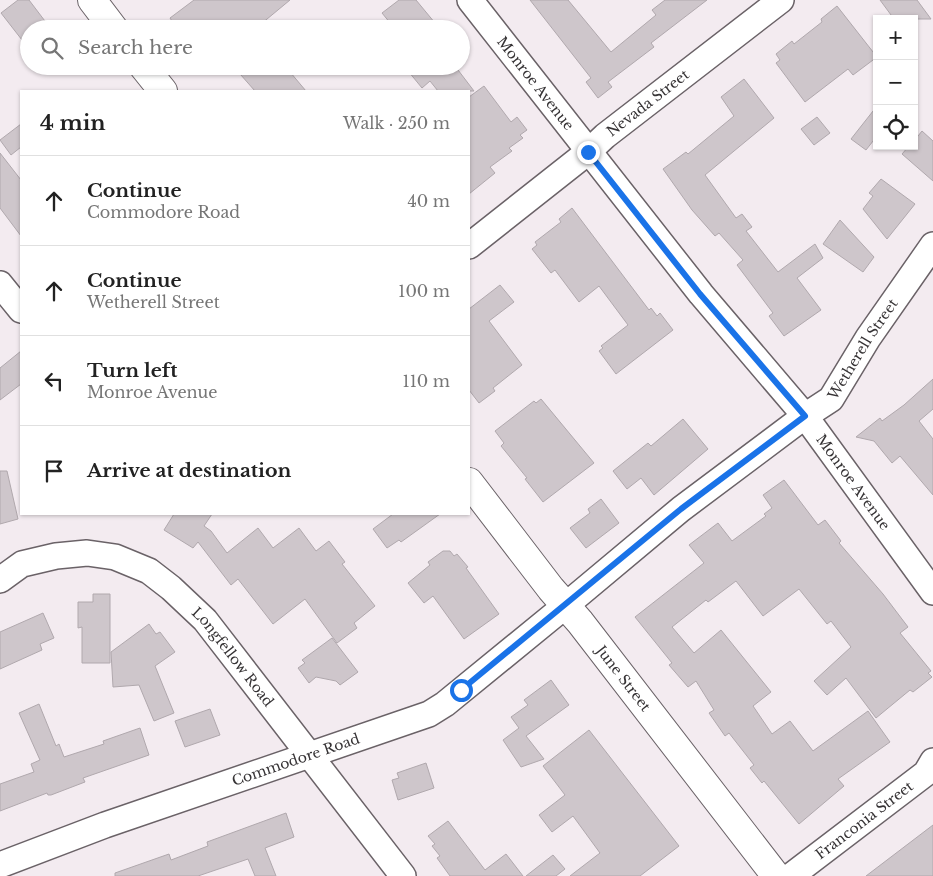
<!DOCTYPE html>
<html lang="en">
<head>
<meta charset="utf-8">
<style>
  :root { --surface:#fff; --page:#f6f6f6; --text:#222; --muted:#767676; --line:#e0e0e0 }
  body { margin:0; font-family:"Libre Baskerville",serif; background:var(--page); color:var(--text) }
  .controls { position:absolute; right:15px; top:15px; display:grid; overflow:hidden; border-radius:0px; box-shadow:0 1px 4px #0004 }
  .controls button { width:45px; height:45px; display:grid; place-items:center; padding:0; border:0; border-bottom:1px solid var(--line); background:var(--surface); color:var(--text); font:25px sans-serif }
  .stop { position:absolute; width:15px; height:15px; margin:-11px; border:4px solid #1a73e8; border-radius:50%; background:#fff }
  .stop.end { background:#1a73e8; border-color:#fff; box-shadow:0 1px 5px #0008 }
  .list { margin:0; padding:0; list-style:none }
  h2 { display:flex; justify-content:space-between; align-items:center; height:65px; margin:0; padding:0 20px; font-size:21px }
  h2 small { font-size:16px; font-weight:400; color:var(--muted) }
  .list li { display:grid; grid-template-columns:32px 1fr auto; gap:15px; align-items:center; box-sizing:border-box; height:90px; padding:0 20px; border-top:1px solid var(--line) }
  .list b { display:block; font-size:19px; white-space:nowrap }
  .list p { margin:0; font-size:16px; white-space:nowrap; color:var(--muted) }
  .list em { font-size:16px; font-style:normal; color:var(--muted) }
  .icon { flex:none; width:28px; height:28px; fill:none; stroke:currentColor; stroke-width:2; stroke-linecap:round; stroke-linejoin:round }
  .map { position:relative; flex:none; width:933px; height:876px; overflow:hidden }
  .search { position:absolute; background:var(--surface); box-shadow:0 1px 4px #0004; left:20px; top:20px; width:450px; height:55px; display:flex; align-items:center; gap:12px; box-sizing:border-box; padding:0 18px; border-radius:28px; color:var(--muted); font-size:19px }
  .panel { position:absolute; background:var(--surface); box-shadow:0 1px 4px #0004; left:20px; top:90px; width:450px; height:425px; border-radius:0px }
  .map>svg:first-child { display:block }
</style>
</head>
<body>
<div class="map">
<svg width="933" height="876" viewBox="0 0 933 876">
  <rect width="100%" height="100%" fill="#f3ebf0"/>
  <path fill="#cec6cb" stroke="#b0a8ad" d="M18 0H29L51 29H29V49L1 13Z
    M194 0H290L255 29H177L170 18Z
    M399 0H416L440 29H395L382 13Z
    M530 0H568L611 52 656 15 652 10 665 0H707L651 43 654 47 608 82 612 87 598 98 586 82 591 78Z
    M880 0H917L931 19H894Z
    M837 6 877 57 853 75 848 69 805 102 776 63 780 60 776 54 792 41 794 44 822 22 821 19Z
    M233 66H285L306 91H255Z
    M404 66H455L474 91H438L430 81 422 88Z
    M744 79 774 118 705 175 736 218 742 214 752 227 746 231 778 272 815 244 823 258 797 278 821 310 784 336 769 316 773 313 737 265 743 260 719 233 715 236 692 210 663 169 686 152 688 154 734 116 721 97Z
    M484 86 511 122 517 117 527 130 520 135 523 138 509 148 512 151 490 167 495 173 469 194V97Z
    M877 106V136L866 150 851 139Z
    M817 117 830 133 814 145 801 129Z
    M21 124V147L11 155 0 140Z
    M922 131 933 141V181L902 154 909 146H914V141Z
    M0 153 21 180V236L0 208Z
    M881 179 915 204 887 239 863 209 873 196 869 193Z
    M572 208 649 310 651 308 657 316 660 313 673 330 616 374 599 351 603 348 601 346 628 325 599 286 579 302 555 270 551 273 532 249 537 245 535 242 561 222 559 219Z
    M840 220 874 257 863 272 823 244Z
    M500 285 514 302 489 321 522 365 493 388 495 391 479 403 469 390V309Z
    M21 351V384L0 400V368Z
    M933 379V409L919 421 933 439V495L900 456 892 463 874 441 856 437 880 418 882 421 904 405Z
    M541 399 594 463 543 502 525 479 527 478 501 446 504 443 495 431 534 401 536 403Z
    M683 419 708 449 654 495 641 478 627 489 613 471 648 443 651 446Z
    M0 471H7L18 519 0 524Z
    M784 480 818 525 825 520 841 541 839 543 883 594 908 627 900 633 931 671 928 673 932 677 913 692 910 690 876 718 846 678 827 695 814 681 851 647 831 621 827 624 799 589 763 616 736 581 708 602 706 600 672 627 694 653 721 630 771 692 753 706 772 734 790 721 813 751 868 711 890 742 838 779 844 786 799 824 764 781 762 783 750 768 754 765 729 733 725 736 709 713 714 710 696 681 688 687 669 665 672 663 635 617 704 563 689 545 718 523 732 541 766 516 764 514 772 508 763 495Z
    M601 499 619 523 586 548 570 528 590 513 588 509Z
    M174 514H212L204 526 211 531 227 553 258 528 273 548 299 528 316 551 329 541 345 562 342 564 375 606 354 623 357 628 337 643 305 599 273 624 238 579 231 585 198 542 193 548 164 530Z
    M393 514H440L401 542 399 540 387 548 373 529Z
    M443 551H450L454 556 457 554 468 567 466 568 499 614 464 639 433 596 424 603 408 583 430 565 428 562Z
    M93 594H110V663H82V627L78 628V602H93Z
    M43 613 54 638 40 644 42 650 0 669V632Z
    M149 624 156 634 160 632 175 652 155 666 174 713 154 721 139 685 113 687 111 652Z
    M332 638 358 672 340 685 336 681 316 677 309 683 298 668 305 663 302 660Z
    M551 680 569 705 526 736 544 759 521 767 503 740 519 728 511 717 528 705 524 700Z
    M39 704 56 746 59 744 64 757 104 744 103 741 140 728 149 755 83 778 85 782 51 795H48L47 793 0 811V784L34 772 31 764 40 760 19 713Z
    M210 709 220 735 185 747 175 721Z
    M589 730 679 846 640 876H570L600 853 573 816 552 832 539 815 565 795 543 766Z
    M426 763 434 788 398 800 392 780 399 778 397 773Z
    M286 813 294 837 265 848 276 876H255L248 859 198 876H115V873L169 854 171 860 208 846 207 842Z
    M448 821 485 870 506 854 523 876H450L437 858 440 856 432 846 435 844 428 836Z
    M933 825V876H866Z
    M553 855 565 869 556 876H526Z"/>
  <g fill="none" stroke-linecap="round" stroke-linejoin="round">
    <g stroke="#6a6267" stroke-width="28">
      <g id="minor">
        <path id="s1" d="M470 0 701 294 805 416 933 592"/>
        <path id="s2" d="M469 246 588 152 605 136 781 0"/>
        <path d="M0 284 21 310"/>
        <path id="s3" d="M0 580 22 564 56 556 87 553 115 557 149 571 171 588 205 620 403 876"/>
        <path id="s4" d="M0 865 105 825 429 714 445 704 565 606 681 509 805 416 831 399 868 338 933 245"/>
        <path id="s5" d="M791 876 926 773 933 761"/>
      </g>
    </g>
    <g stroke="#6a6267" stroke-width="30">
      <g id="tertiary">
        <path d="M92 0 114 29"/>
        <path d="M143 66 163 91"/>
        <path id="s6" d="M469 482 551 589 580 622 776 876"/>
      </g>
    </g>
    <use href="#minor" stroke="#fff" stroke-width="25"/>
    <use href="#tertiary" stroke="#fff" stroke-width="28"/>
  </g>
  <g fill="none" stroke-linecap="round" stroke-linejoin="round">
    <path stroke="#1a73e8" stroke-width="6" d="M461 690 681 509 805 416 700 294 588 152"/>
  </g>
  <g text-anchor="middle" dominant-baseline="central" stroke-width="4.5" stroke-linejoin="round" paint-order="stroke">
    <g font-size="14" fill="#363335" stroke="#fff">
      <text stroke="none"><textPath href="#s1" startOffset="106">Monroe Avenue</textPath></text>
      <text stroke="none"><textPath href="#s2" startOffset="229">Nevada Street</textPath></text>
      <text stroke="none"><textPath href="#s4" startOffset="1025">Wetherell Street</textPath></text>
      <text stroke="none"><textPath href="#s1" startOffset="616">Monroe Avenue</textPath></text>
      <text stroke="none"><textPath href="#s3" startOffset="279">Longfellow Road</textPath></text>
      <text stroke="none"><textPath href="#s6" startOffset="250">June Street</textPath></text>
      <text stroke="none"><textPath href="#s4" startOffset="314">Commodore Road</textPath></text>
      <text stroke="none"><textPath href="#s5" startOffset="92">Franconia Street</textPath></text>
    </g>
  </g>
</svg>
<div class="controls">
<button>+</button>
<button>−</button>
<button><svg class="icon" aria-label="locate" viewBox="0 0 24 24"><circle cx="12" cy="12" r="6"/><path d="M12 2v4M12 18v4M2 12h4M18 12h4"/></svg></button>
</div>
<div class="stop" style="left:461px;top:690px"></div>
<div class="stop end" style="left:588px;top:152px"></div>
<div class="search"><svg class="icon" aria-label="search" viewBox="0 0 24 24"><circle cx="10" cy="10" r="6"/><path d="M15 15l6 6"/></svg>Search here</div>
<section class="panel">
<h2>4 min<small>Walk · 250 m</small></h2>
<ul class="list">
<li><svg class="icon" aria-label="ahead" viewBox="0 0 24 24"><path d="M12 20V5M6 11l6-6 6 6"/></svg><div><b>Continue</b><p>Commodore Road</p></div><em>40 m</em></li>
<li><svg class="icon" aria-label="ahead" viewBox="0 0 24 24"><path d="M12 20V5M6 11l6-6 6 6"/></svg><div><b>Continue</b><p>Wetherell Street</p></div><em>100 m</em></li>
<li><svg class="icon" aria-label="left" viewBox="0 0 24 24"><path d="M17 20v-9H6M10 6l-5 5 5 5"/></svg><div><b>Turn left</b><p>Monroe Avenue</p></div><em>110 m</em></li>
<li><svg class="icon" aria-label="arrive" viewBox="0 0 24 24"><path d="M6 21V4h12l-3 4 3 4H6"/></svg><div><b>Arrive at destination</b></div></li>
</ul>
</section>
</div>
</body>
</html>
